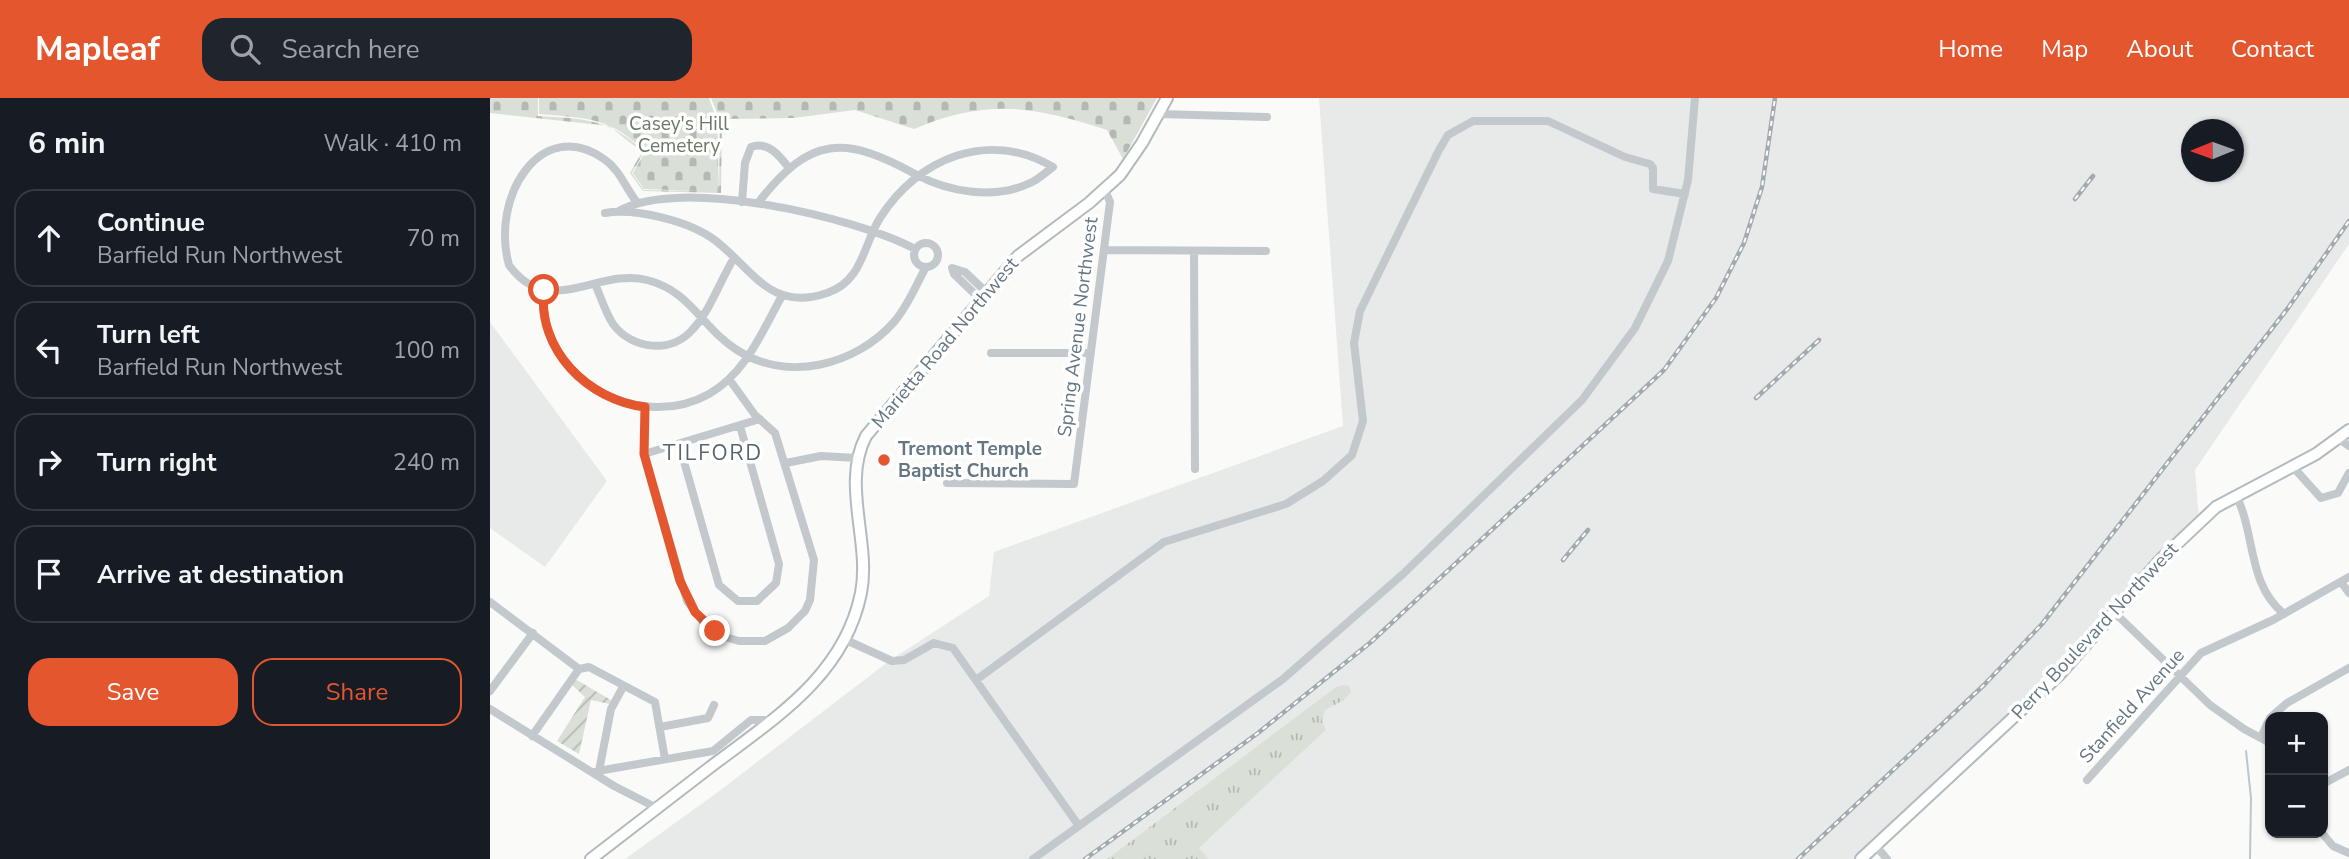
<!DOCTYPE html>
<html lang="en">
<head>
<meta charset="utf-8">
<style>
  :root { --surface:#171b24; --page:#20242c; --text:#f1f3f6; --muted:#9ea1a6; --line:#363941; --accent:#e4572e }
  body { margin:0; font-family:"Nunito Sans",sans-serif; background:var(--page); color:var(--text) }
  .controls { position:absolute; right:21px; bottom:21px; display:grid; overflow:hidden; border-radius:14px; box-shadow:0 2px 5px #0004 }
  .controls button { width:63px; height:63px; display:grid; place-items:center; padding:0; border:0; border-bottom:2px solid var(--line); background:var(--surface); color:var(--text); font:35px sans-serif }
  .compass { position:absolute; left:1691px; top:21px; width:63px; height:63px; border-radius:50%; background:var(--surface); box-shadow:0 2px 5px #0004; rotate:269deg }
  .stop { position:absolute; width:21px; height:21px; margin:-16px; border:5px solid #e4572e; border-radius:50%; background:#fff }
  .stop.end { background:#e4572e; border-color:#fff; box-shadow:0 2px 7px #0008 }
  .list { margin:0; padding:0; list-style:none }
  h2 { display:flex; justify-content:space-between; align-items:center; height:91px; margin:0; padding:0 28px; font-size:30px }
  h2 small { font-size:23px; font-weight:400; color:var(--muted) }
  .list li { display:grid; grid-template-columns:46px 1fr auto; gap:21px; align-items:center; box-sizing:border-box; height:98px; margin:0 14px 14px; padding:0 14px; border:2px solid var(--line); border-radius:21px }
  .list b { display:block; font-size:26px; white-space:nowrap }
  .list p { margin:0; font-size:23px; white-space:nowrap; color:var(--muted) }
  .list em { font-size:23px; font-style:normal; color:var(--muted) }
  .actions { display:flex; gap:14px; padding:21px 28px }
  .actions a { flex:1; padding:16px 0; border:2px solid var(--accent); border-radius:21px; text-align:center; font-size:24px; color:var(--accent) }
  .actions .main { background:var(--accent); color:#fff }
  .icon { flex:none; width:38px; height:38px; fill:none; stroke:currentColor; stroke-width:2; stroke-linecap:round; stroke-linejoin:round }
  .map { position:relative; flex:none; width:1859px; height:761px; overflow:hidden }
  header { display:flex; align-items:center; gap:42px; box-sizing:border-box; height:98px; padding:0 35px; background:var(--accent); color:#fff }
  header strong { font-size:33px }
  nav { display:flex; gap:38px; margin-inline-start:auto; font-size:24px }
  .search { width:490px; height:63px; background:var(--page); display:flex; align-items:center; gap:18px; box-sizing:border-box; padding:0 24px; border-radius:21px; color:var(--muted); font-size:26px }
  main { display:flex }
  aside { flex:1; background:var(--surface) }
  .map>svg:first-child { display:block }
</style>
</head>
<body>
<header>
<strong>Mapleaf</strong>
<div class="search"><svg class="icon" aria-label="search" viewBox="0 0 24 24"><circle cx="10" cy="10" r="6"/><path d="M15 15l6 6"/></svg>Search here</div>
<nav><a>Home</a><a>Map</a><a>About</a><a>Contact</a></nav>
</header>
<main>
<aside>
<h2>6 min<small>Walk · 410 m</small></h2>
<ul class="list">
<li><svg class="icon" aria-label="ahead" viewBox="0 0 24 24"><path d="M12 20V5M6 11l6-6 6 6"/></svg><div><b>Continue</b><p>Barfield Run Northwest</p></div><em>70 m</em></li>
<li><svg class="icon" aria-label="left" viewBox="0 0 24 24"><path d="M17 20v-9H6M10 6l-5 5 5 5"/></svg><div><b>Turn left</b><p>Barfield Run Northwest</p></div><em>100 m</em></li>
<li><svg class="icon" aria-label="right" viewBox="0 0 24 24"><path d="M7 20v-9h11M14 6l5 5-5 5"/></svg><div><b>Turn right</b></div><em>240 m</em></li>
<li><svg class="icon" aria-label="arrive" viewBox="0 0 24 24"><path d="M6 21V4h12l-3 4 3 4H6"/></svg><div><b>Arrive at destination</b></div></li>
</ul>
<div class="actions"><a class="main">Save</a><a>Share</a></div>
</aside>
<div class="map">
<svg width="1859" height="761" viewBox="0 0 1859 761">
  <defs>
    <pattern id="grass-tufts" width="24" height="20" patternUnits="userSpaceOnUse" patternTransform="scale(1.75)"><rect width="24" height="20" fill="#dadfd7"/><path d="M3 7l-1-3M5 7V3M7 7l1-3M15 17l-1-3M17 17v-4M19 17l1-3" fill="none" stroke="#b4b9b4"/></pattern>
    <pattern id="cemetery-stones" width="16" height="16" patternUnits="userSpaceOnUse" patternTransform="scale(1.75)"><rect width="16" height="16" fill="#dadfd7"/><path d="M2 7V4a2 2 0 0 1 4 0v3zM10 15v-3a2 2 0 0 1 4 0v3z" fill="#b4b9b4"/></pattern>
    <pattern id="garden-furrows" width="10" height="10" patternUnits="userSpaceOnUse" patternTransform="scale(1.75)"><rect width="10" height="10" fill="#dadfd7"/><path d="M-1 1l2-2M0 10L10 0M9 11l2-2" fill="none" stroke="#b4b9b4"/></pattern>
  </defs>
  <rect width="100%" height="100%" fill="#fafaf8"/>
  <path fill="#e8e9e9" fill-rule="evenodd" d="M829 0H1859V146L1705 372 1709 422 1624 519 1378 761H719L709 750 836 632 832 622 835 611 854 602 846 589 617 761H135L228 694 399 563 499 498 504 454 853 328ZM1702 32H1744V74H1702Z
    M0 224 117 383 55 469 0 430Z"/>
  <path fill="url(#grass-tufts)" d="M854 587 859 588 861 594 854 602 835 612 832 622 836 632 709 750 719 761H617L846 589Z"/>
  <path fill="url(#cemetery-stones)" d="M0 0H48V18C94 21 120 20 154 54L142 75 154 92 208 93 154 91 143 75 155 54C121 19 96 20 49 16V0H219L227 22 229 94 230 22 221 0H667L633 61 617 32C544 8 497 0 424 31L365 12 303 20 232 21 231 95 153 93 140 75 152 54 119 28 0 15Z"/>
  <path fill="url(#garden-furrows)" d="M85 581 121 602 120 606 101 602 89 656 67 643 95 599 81 586Z"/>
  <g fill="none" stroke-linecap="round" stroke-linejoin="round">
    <path stroke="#bbc7cb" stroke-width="2" d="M1756 653 1761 700 1760 761"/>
    <g stroke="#b3babf" stroke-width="14">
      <path id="secondary" d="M101 761C140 731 179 701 219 670 282 622 354 579 371 495 381 444 351 386 376 338L528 158 599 105 630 77 652 45 677 0
        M1371 761 1569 577 1672 460 1726 409 1826 356 1859 332"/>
    </g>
    <path stroke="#c3c8cc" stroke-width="8" d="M669 16 777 19
      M146 103C135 89 130 72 114 61 51 17 0 99 19 167 58 222 109 169 157 182 201 193 212 230 247 252 298 285 366 267 404 224 418 208 426 187 436 169
      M252 104 255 65 261 49C278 43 289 57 299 70
      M129 113C189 78 365 119 425 151
      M115 115C146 110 200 123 226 143 264 173 281 214 337 195 373 183 373 147 390 120 428 60 498 31 563 69 556 74 548 82 540 85 505 102 459 94 427 77 355 37 320 37 268 105
      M424 157a12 12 0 1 1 24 0a12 12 0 1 1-24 0Z
      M614 152 776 153
      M704 153 705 371
      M105 186C111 199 115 214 123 226 142 252 182 256 203 231 221 211 230 183 244 160
      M54 192C45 276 146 337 219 296 257 274 272 233 292 198
      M489 200 464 176 462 170 475 174 495 193
      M501 255H601
      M155 308 154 356 197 503 213 524 235 539 249 543H275L298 530 315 513 320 502 324 462 285 335 265 317 239 281
      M1848 340 1859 348
      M189 346 229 487 248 503H267L286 485 289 466 250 328
      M154 356 270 321
      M296 365 331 358 367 360
      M1803 369 1831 400 1848 395 1859 375
      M457 385 584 386 620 104 615 92
      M1746 397C1766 437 1757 486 1794 516
      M1851 484 1859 495
      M0 504 89 571 99 569 165 604 175 661
      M1625 515 1720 607 1754 631 1780 645
      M356 542 402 563 414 562 444 545 463 550 589 728
      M486 582 674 444 796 406 833 383 862 357 873 323 864 245 870 213 949 52 958 37 983 23H1058L1135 59 1160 66 1163 70V91L1195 96
      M0 593 43 535
      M0 611 124 688 167 710
      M1781 619 1797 605 1859 570
      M170 629 218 620 224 607
      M42 638 89 571
      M1771 639 1780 620
      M109 673 121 611 133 589
      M102 674 223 653 261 622H283
      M1597 682 1711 555 1783 522 1859 479
      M1833 686 1859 672
      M1832 735 1843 748 1859 755
      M1386 748 1397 761
      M543 761 793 581 913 476 1092 302 1145 230 1178 163 1198 82 1205 0"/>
    <use href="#secondary" stroke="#fff" stroke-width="10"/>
    <g stroke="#a2aab0" stroke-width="4.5">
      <path id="rail" d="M1585 101 1603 78
        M1266 300 1329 242
        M1073 462 1098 432
        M595 761 768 635 881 544 1174 272 1226 200 1254 145 1272 89 1285 0
        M1308 761 1494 587 1552 526 1798 210 1859 123"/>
    </g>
    <use href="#rail" stroke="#fff" stroke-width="2" stroke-dasharray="5" stroke-linecap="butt"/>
  </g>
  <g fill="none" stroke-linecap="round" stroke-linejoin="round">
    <path stroke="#e4572e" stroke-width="9" d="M54 192C47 252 98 302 155 309L154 356 190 483 205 514 225 533"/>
  </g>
  <circle fill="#e4572e" stroke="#fff" stroke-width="2.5" cx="394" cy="362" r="7"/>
  <g text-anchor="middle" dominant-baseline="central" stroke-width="7" stroke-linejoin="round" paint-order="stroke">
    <g font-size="19" fill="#687a64" stroke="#fff">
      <text x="189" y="26">Casey's Hill<tspan x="189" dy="22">Cemetery</tspan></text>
    </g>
    <g font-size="19" fill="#657683" stroke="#fff">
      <text transform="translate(588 229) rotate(-83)">Spring Avenue Northwest</text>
      <text transform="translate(455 245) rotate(-50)">Marietta Road Northwest</text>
      <text transform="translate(1605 533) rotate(-47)">Perry Boulevard Northwest</text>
      <text transform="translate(1642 608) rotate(-48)">Stanfield Avenue</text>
    </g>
    <g font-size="19" font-weight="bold" fill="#657683" stroke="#fff" text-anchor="start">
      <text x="408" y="351">Tremont Temple<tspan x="408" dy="22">Baptist Church</tspan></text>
    </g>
    <g font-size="21" letter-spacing="2" fill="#57646e" stroke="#fff">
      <text x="223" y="355">TILFORD</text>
    </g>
  </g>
</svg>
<div class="controls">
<button>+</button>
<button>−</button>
</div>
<svg class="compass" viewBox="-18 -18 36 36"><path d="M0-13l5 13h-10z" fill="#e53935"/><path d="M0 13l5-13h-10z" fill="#9ea1a6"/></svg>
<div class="stop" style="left:54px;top:192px"></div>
<div class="stop end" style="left:225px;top:533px"></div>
</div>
</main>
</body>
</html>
